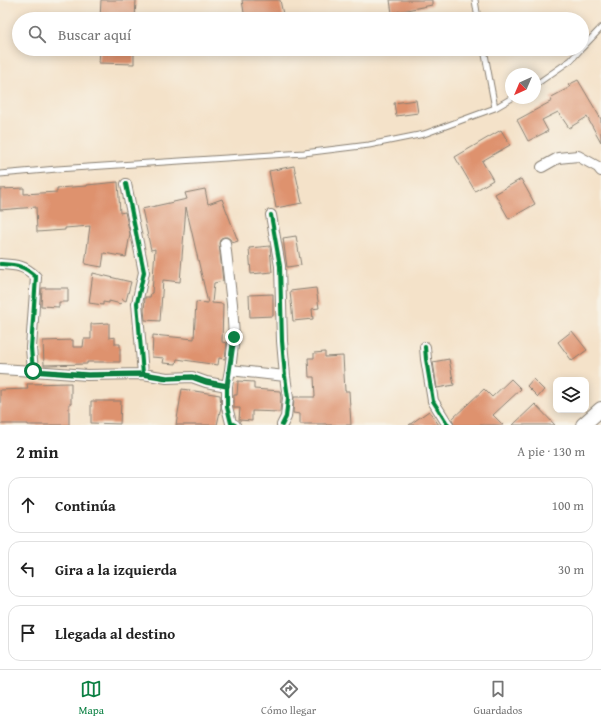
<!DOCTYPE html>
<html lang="es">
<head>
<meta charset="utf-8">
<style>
  :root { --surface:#fff; --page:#f2f2f2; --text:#222; --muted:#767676; --line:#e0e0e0; --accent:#0b8043 }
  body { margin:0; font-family:"Gentium Book Plus",serif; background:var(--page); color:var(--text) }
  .controls { position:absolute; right:12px; bottom:12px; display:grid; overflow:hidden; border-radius:8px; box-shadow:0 2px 10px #0003 }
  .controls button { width:36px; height:36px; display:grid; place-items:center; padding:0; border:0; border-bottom:1px solid var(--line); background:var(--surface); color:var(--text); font:20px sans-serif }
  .compass { position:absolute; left:505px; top:68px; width:36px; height:36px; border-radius:50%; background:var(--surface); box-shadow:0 2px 10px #0003; rotate:224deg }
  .stop { position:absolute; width:12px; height:12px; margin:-9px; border:3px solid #0b8043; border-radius:50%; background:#fff }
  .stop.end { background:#0b8043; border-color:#fff; box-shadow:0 1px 4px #0008 }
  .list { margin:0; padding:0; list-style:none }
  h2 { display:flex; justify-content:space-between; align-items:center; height:52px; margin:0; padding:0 16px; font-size:17px }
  h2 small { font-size:13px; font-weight:400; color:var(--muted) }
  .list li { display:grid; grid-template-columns:26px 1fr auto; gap:12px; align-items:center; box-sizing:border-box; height:56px; margin:0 8px 8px; padding:0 8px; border:1px solid var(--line); border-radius:12px }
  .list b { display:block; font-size:15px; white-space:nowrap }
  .list em { font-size:13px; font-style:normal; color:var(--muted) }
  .icon { flex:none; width:22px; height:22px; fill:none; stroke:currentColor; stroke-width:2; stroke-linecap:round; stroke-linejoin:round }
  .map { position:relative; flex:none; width:601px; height:425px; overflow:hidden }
  .search { position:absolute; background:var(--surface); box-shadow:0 2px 10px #0003; left:12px; right:12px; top:12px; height:44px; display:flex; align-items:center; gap:10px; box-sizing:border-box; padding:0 14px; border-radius:22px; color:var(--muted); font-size:15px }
  .sheet { height:244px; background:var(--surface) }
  nav { display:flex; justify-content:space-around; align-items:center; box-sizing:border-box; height:56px; border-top:1px solid var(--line); background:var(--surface); font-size:11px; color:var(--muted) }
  nav a { display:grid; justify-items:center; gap:2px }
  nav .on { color:var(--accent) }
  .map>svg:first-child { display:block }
</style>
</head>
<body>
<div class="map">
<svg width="601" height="425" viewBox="0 0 601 425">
  <rect width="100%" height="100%" fill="#f7f3e8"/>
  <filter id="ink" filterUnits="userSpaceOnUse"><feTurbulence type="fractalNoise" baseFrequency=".025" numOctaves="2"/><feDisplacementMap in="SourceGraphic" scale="8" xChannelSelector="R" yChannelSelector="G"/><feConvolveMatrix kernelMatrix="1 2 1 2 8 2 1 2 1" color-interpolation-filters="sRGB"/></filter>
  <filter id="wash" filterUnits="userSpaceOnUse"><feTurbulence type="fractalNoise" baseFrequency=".012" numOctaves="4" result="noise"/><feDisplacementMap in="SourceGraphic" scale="16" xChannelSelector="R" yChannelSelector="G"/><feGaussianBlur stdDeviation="0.9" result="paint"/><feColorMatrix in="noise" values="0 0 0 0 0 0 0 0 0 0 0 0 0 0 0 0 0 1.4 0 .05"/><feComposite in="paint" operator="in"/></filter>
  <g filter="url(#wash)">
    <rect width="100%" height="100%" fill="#f4e2c9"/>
    <g id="blocks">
      <path fill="#de926e" d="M101 0H136L135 19H100Z
        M242 0H280L284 19H245Z
        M390 0H432V5L392 13Z
        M100 49H134V64L99 63Z
        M578 80 601 119V142L587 117 569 128 558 112 542 120 548 131 528 141 517 120 552 101 550 98 570 87 568 85Z
        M416 100 418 113 396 116 394 103Z
        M501 130 510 145 482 161 493 180 475 191 455 157Z
        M294 166 302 203 276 208 269 171Z
        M521 179 535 204 509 219 495 194Z
        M118 182 120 213 125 212 130 234 126 257 104 253 102 267 85 264 90 226 65 228V230L37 232 36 207 0 210V189L24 188V194L57 192V188L87 186V185Z
        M205 189 208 204 222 199 238 241 232 243 230 239 227 237H224L221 238 219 243 223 281 214 283 212 303 223 304 222 342 227 343 225 359 219 358 218 365 177 359 176 364 163 363 164 358 152 357 153 335 194 339 196 302 208 303 186 207 180 282 163 280 160 321 145 320 144 310 145 298V297H150L151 293H152L155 249 151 250 142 209 187 199 185 193Z
        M296 236 301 265 287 267 283 238Z
        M270 246 272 272 251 274 249 248Z
        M93 273 131 282 126 301 122 299 121 304 109 301V303L103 302V305L89 303Z
        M42 288H68V302H59V307L41 306Z
        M316 288 319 308 312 309 313 319 293 321 290 291Z
        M273 294V316L250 317 249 295Z
        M109 323V338L115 337V344H120V362H87V364L44 365 43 341 73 340V347H83L84 339H91V324Z
        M572 331 587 350 572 361 558 342Z
        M325 352V357L343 356 345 391H349L351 425H327L326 424H300V414L293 413 294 397H315L314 377H309L308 358H314V353Z
        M449 359 454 385 437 388 433 362Z
        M511 379 521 389 493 415 503 425H454L452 419 484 389 492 397Z
        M533 379 544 390 538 397 527 386Z
        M238 381 254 382V389L280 391 281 398 280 412 252 411V421L239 420 240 408H234V395H237Z
        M71 383V404H69V425H28V424H0V390L28 389 27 384Z
        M182 389 220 395 221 407 217 425H176Z
        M91 401H121L120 424 91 423Z
        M535 404 555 425H513Z
        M429 411 439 425H409Z"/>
    </g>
  </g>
  <g filter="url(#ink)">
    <use href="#blocks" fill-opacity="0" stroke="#887f72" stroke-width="1"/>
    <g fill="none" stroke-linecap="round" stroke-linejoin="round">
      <g stroke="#887f72" stroke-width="7">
        <path id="lane" d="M475 0 478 19
          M582 48 601 28
          M484 49 495 108
          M535 85 571 60 581 49
          M0 174 57 169 304 153 369 145 424 134 495 108 512 98"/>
      </g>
      <g stroke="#887f72" stroke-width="12">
        <path id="street" d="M542 167 558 158 578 156 598 167 601 171
          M126 184 144 272 137 303 143 374
          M271 215 280 266 282 341 285 376 288 398 286 417 282 425
          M225 243 232 304 234 337 230 370
          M0 264C16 265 24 265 36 277L31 348 33 371 87 375 143 374 167 378 192 377 206 382 227 386V407L231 423 235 425
          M425 347 426 359 433 401 448 425
          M0 369 33 371
          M227 386 230 370 285 376"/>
      </g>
      <g stroke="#887f72" stroke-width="16">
        <path id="secondary" d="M583 425 601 409"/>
      </g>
      <use href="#lane" stroke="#fff" stroke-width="5"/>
      <use href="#street" stroke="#fff" stroke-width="10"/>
      <use href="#secondary" stroke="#fff" stroke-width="14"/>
      <g stroke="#f7f3e8" stroke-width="6">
        <path id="cycleway" d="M126 184 144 272 137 303 143 374
          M271 215 280 266 282 341 285 376 288 398 286 417 282 425
          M0 264C16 265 24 265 36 277L31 348 33 371 87 375 143 374 167 378 192 377 206 382 227 386V407L231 423 235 425
          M425 347 426 359 433 401 448 425"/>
      </g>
      <use href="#cycleway" stroke="#00873e" stroke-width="4"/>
    </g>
  </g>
  <g fill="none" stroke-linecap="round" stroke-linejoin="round" filter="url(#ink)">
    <path stroke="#0b8043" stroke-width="5" d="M33 371 88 375 143 374 167 378 192 377 206 382 227 386 234 337"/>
  </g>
</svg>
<div class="controls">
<button><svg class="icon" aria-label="layers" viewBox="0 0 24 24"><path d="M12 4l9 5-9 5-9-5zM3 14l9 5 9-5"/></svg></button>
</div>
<svg class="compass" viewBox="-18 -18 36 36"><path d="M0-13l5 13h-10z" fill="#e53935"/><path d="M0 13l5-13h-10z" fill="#767676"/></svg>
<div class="stop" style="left:33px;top:371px"></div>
<div class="stop end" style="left:234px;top:337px"></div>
<div class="search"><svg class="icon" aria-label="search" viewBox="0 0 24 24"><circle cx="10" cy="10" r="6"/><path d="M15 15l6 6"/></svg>Buscar aquí</div>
</div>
<section class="sheet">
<h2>2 min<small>A pie · 130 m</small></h2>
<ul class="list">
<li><svg class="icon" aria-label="ahead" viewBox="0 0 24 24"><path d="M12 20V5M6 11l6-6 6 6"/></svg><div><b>Continúa</b></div><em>100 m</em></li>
<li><svg class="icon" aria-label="left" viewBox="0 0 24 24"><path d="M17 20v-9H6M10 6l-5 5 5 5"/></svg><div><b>Gira a la izquierda</b></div><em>30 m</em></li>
<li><svg class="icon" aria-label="arrive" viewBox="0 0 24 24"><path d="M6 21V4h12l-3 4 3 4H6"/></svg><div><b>Llegada al destino</b></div></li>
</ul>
</section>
<nav>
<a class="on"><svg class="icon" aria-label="map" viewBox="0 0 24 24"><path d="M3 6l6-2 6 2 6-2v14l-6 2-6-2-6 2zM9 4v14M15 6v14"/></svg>Mapa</a>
<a><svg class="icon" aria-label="directions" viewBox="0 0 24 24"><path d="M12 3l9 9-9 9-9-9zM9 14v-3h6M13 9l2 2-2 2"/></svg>Cómo llegar</a>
<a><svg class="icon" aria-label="saved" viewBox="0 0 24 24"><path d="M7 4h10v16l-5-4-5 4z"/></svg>Guardados</a>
</nav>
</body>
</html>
